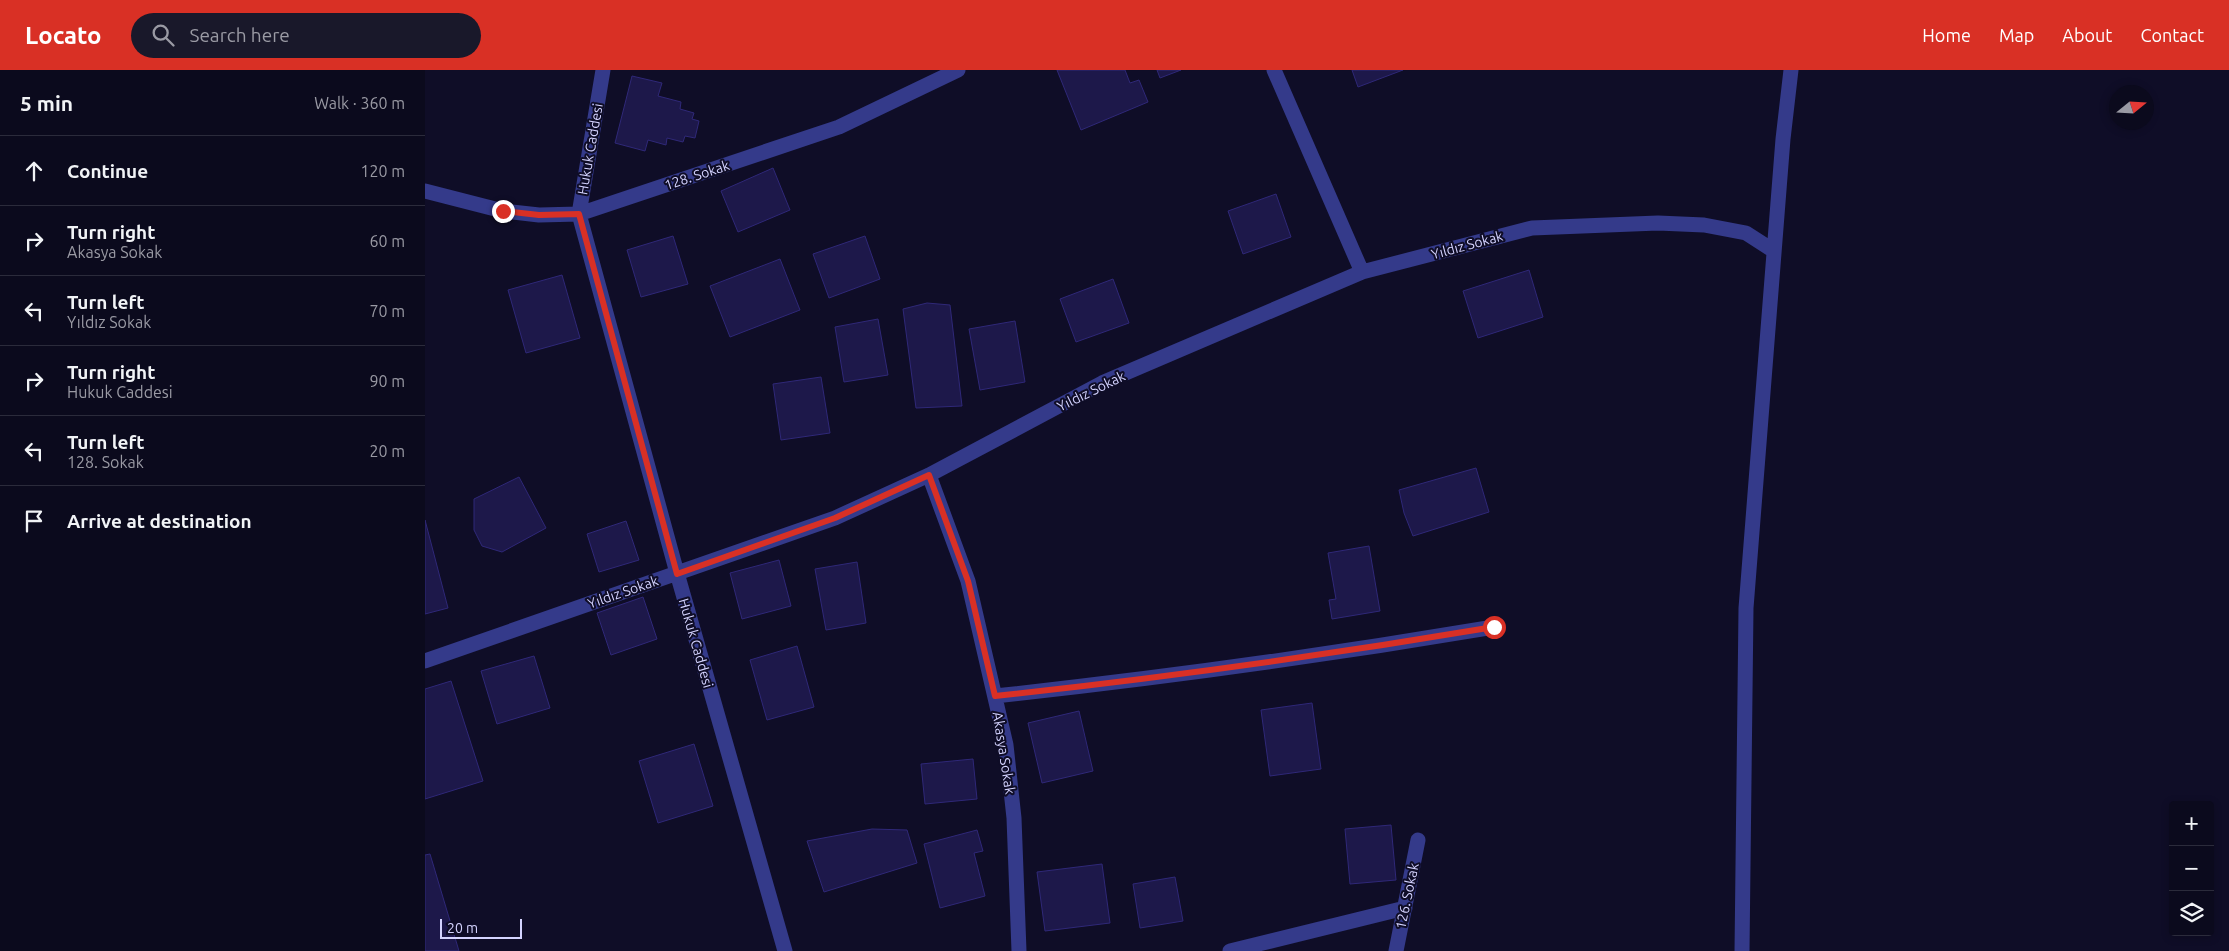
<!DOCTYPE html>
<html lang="en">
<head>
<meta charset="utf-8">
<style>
  :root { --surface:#0b0a1d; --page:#19182a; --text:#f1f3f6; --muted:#9a9aa4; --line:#2b2b3b; --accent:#d93025 }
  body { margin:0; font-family:Ubuntu,sans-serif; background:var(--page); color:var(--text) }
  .controls { position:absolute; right:15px; bottom:15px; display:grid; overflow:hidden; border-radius:5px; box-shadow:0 2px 8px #0003 }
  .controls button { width:45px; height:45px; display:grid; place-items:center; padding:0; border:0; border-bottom:1px solid var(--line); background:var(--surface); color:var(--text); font:25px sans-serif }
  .compass { position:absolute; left:1684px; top:15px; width:45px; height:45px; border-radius:50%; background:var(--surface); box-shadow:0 2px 8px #0003; rotate:72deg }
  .scale { position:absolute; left:15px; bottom:12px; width:82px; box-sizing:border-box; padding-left:5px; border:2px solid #d4d3ff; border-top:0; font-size:14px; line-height:18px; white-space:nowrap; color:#d4d3ff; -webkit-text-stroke:4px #0f0d27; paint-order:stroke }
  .stop { position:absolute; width:15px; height:15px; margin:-11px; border:4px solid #d93025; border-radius:50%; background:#fff }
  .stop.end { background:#d93025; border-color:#fff; box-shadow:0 1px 5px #0008 }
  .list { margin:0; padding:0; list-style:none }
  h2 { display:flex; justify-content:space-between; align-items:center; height:65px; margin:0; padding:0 20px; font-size:21px }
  h2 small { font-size:16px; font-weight:400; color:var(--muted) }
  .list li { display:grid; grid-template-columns:32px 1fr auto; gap:15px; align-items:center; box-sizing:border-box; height:70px; padding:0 20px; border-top:1px solid var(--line) }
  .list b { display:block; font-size:19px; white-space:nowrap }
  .list p { margin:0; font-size:16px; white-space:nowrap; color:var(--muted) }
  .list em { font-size:16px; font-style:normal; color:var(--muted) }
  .icon { flex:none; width:28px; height:28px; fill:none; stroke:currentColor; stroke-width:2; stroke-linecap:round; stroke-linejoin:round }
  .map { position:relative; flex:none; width:1804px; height:881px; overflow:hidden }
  header { display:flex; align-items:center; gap:30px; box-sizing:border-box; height:70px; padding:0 25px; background:var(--accent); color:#fff }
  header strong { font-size:24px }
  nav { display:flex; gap:28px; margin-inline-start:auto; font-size:18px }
  .search { width:350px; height:45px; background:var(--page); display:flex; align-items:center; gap:12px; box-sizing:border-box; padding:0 18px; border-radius:28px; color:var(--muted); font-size:19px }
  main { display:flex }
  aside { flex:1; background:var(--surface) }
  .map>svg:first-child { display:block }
</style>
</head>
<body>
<header>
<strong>Locato</strong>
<div class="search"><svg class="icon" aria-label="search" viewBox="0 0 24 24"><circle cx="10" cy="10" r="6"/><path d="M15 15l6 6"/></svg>Search here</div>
<nav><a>Home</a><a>Map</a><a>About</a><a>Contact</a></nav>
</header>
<main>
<aside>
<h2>5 min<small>Walk · 360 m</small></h2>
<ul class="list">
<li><svg class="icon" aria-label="ahead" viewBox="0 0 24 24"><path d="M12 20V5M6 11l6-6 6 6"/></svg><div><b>Continue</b></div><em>120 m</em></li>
<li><svg class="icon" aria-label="right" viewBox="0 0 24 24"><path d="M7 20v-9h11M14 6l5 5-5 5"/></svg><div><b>Turn right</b><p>Akasya Sokak</p></div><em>60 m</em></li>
<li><svg class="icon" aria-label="left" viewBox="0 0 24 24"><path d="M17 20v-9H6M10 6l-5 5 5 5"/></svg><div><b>Turn left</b><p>Yıldız Sokak</p></div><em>70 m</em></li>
<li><svg class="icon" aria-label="right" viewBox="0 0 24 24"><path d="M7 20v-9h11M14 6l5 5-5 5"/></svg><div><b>Turn right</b><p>Hukuk Caddesi</p></div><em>90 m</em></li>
<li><svg class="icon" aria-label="left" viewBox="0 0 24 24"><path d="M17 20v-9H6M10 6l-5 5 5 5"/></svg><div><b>Turn left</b><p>128. Sokak</p></div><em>20 m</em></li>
<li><svg class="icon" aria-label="arrive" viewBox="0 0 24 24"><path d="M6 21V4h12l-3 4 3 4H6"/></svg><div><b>Arrive at destination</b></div></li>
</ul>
</aside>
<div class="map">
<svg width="1804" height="881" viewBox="0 0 1804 881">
  <rect width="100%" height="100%" fill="#0f0d27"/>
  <path fill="#1d184a" stroke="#2f2878" d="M632 0H700L705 13 714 10 723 32 656 60Z
    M732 0H756L735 8Z
    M927 0H978L933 17Z
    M207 6 237 13 233 26 256 32 255 39 269 43 267 49 274 51 270 68 260 66 258 72 242 68 241 75 223 70 220 81 190 73Z
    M348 98 365 140 313 162 296 121Z
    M851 124 866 167 818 184 803 141Z
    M248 166 263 214 216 227 202 180Z
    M440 166 455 209 404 228 388 184Z
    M355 189 375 240 305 267 285 216Z
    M1104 200 1118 247 1053 268 1038 221Z
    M137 205 155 268 101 283 83 220Z
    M688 209 704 253 651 272 635 229Z
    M502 233 525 235 537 336 491 338 478 239Z
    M453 249 463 305 419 312 410 257Z
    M590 251 600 312 555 320 544 259Z
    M396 307 405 363 356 370 348 314Z
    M1051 398 1064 442 988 466 979 443 974 420Z
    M94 407 121 458 77 482 57 476 49 460V429Z
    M0 450 23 538 0 544Z
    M201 451 214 490 174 502 162 464Z
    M944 476 955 541 907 549 904 530 911 529 903 483Z
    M354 490 366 536 317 549 305 503Z
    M432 492 441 553 401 560 390 499Z
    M218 527 232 569 186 585 172 543Z
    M372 576 389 637 342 650 325 590Z
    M109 586 125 638 72 654 56 601Z
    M26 611 58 711 0 729V619Z
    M887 633 896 699 845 706 836 640Z
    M654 641 668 701 617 713 603 653Z
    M269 674 288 736 233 753 214 691Z
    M548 689 552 729 500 734 496 694Z
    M966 755 971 810 925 814 920 759Z
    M447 759 482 760 492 793 399 822 382 771Z
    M552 760 558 781 549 783 560 826 515 838 499 774Z
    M5 784 34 881H0V785Z
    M677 794 685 853 620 861 612 802Z
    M750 807 758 851 715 858 708 814Z"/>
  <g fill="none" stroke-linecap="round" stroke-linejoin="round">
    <path stroke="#343a8a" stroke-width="15" d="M178 0 154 144 252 503 360 881
      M849 0 937 202
      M0 121 78 141 114 145 154 144 414 57 533 0
      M504 405 543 511 581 675 589 748 594 881
      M0 591 410 448 504 405 677 313 937 202 1107 158 1233 153 1279 155 1321 163 1349 181
      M570 626C737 608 903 585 1069 557
      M805 881 980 838
      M971 881 993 770
      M1317 881 1321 538 1358 69 1366 0"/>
  </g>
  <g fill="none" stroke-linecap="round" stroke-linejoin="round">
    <path stroke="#d93025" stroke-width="6" d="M78 141 114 145 154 144 252 504 410 448 504 405 543 511 570 626C737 608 903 585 1069 557"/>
  </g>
  <g text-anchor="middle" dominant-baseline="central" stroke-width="4" stroke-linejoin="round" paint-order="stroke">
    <g font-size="14" fill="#d4d3ff" stroke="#0f0d27">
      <text transform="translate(165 79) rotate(-80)">Hukuk Caddesi</text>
      <text transform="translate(272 105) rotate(-18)">128. Sokak</text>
      <text transform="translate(1042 175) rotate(-15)">Yıldız Sokak</text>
      <text transform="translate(666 321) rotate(-26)">Yıldız Sokak</text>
      <text transform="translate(198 522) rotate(-19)">Yıldız Sokak</text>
      <text transform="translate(271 573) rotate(74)">Hukuk Caddesi</text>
      <text transform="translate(579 683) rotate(81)">Akasya Sokak</text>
      <text transform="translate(982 826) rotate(-78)">126. Sokak</text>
    </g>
  </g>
</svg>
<div class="controls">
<button>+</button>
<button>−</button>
<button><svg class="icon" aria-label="layers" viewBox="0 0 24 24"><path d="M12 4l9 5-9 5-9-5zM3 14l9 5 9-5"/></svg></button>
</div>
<svg class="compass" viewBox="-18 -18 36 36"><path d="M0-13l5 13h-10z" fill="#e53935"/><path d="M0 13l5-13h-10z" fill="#9a9aa4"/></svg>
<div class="scale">20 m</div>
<div class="stop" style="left:1069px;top:557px"></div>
<div class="stop end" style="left:78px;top:141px"></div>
</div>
</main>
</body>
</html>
